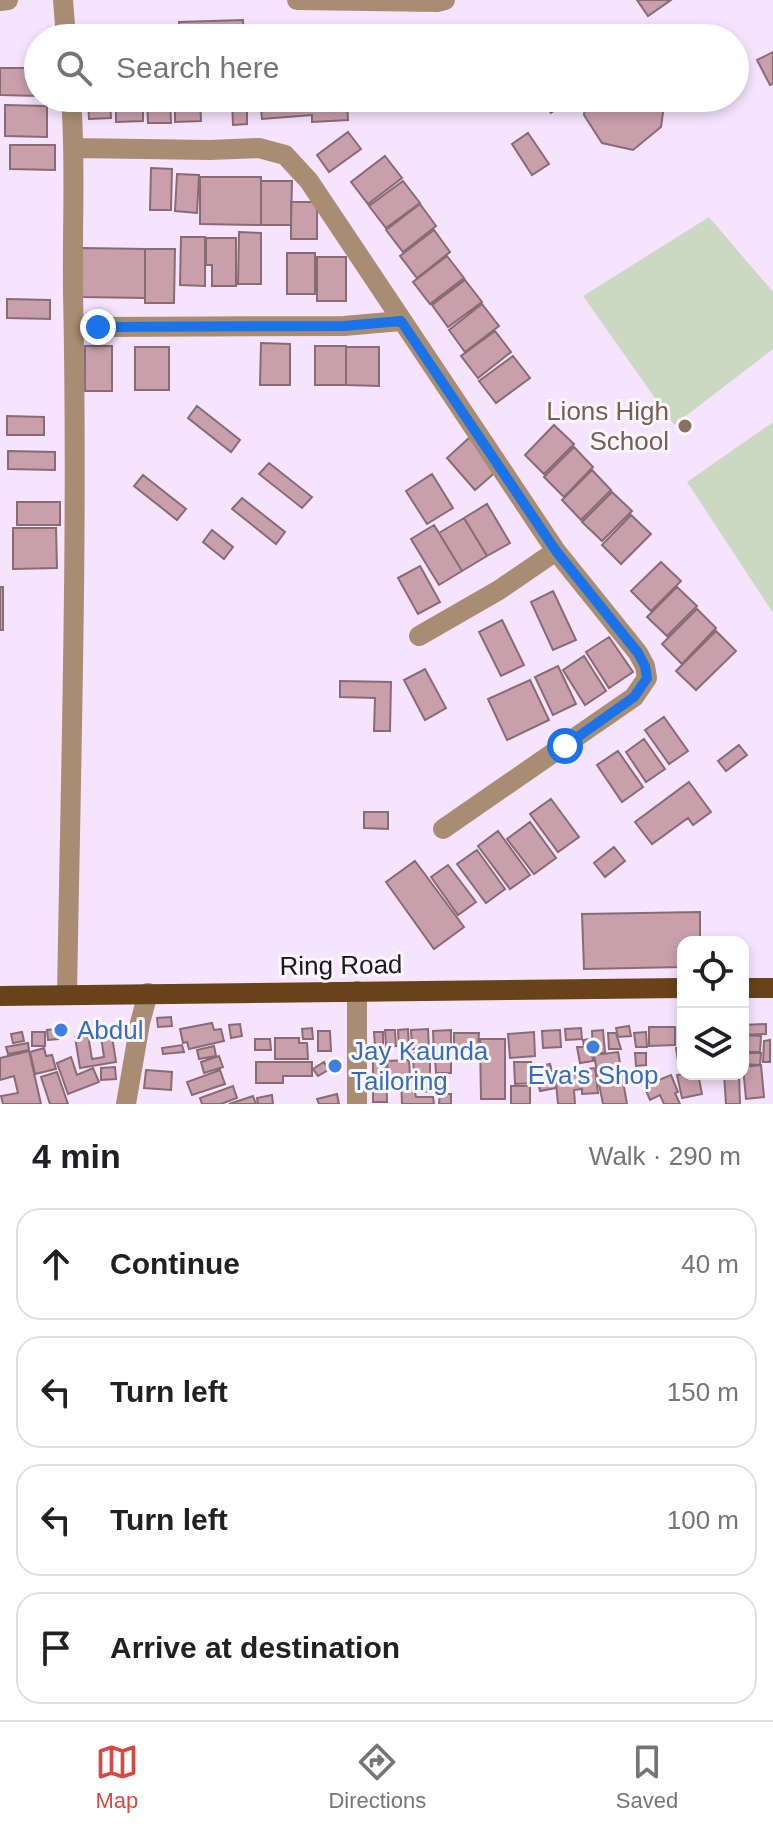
<!DOCTYPE html>
<html lang="en">
<head>
<meta charset="utf-8">
<style>
  :root { --surface:#fff; --page:#f2f2f2; --text:#202124; --muted:#757577; --line:#e0e0e0; --accent:#d64842 }
  body { margin:0; font-family:Helvetica,sans-serif; background:var(--page); color:var(--text) }
  .controls { position:absolute; right:24px; bottom:24px; display:grid; overflow:hidden; border-radius:16px; box-shadow:0 4px 12px #0003 }
  .controls button { width:72px; height:72px; display:grid; place-items:center; padding:0; border:0; border-bottom:2px solid var(--line); background:var(--surface); color:var(--text); font:40px sans-serif }
  .stop { position:absolute; width:24px; height:24px; margin:-18px; border:6px solid #1a73e8; border-radius:50%; background:#fff }
  .stop.end { background:#1a73e8; border-color:#fff; box-shadow:0 2px 8px #0008 }
  .list { margin:0; padding:0; list-style:none }
  h2 { display:flex; justify-content:space-between; align-items:center; height:104px; margin:0; padding:0 32px; font-size:34px }
  h2 small { font-size:26px; font-weight:400; color:var(--muted) }
  .list li { display:grid; grid-template-columns:52px 1fr auto; gap:24px; align-items:center; box-sizing:border-box; height:112px; margin:0 16px 16px; padding:0 16px; border:2px solid var(--line); border-radius:24px }
  .list b { display:block; font-size:30px; white-space:nowrap }
  .list em { font-size:26px; font-style:normal; color:var(--muted) }
  .icon { flex:none; width:44px; height:44px; fill:none; stroke:currentColor; stroke-width:2; stroke-linecap:round; stroke-linejoin:round }
  .map { position:relative; flex:none; width:773px; height:1104px; overflow:hidden }
  .search { position:absolute; background:var(--surface); box-shadow:0 4px 12px #0003; left:24px; right:24px; top:24px; height:88px; display:flex; align-items:center; gap:20px; box-sizing:border-box; padding:0 28px; border-radius:44px; color:var(--muted); font-size:30px }
  .sheet { height:616px; background:var(--surface) }
  nav { display:flex; justify-content:space-around; align-items:center; box-sizing:border-box; height:112px; border-top:2px solid var(--line); background:var(--surface); font-size:22px; color:var(--muted) }
  nav a { display:grid; justify-items:center; gap:4px }
  nav .on { color:var(--accent) }
  .map>svg:first-child { display:block }
</style>
</head>
<body>
<div class="map">
<svg width="773" height="1104" viewBox="0 0 773 1104">
  <rect width="100%" height="100%" fill="#f6e4fe"/>
  <path fill="#cbd9c2" d="M709 217 773 292V349L674 425 583 296Z
    M773 422V613L687 482Z"/>
  <path fill="#c99fac" stroke="#896b74" stroke-width="2" d="M637 0H671L648 16Z
    M243 20 244 38H179V22Z
    M621 31 648 37 647 38H620Z
    M773 52V84L770 85 757 60Z
    M0 68H38V96L0 95Z
    M88 98H110L111 118 89 119Z
    M116 98H143V121L116 122Z
    M147 98H170L171 123H148Z
    M175 98H200L201 121 175 122Z
    M260 98H347L348 120 312 122V115L262 119Z
    M538 98H571L551 113Z
    M586 98H665L661 127 633 150 602 143 584 115Z
    M232 100H247V124L233 125Z
    M5 105 47 106V137L5 136Z
    M348 132 361 149 329 172 317 155Z
    M528 133 549 164 532 175 512 144Z
    M10 145H55V170L10 169Z
    M385 156 402 178 368 204 351 182Z
    M151 168 172 169 171 210H150Z
    M177 174 199 175 197 213 175 211Z
    M200 177H261V225L200 224Z
    M261 181H292L291 225H261Z
    M403 181 420 203 386 228 369 206Z
    M291 202H317V239H291Z
    M420 204 436 226 403 252 386 230Z
    M434 230 450 252 417 278 400 256Z
    M239 232 261 233V284H238Z
    M181 237H205V286L180 285Z
    M206 238H236V286H212V265H206Z
    M82 248 145 249V298L81 297Z
    M145 249H175L174 303H145Z
    M287 253H315V294H287Z
    M447 256 464 278 430 304 413 282Z
    M317 257H346V301H317Z
    M465 280 482 302 448 327 432 305Z
    M7 299 50 300V319L7 318Z
    M482 304 499 326 465 352 449 330Z
    M495 331 511 352 478 378 461 356Z
    M261 343 290 344V385H260Z
    M85 346H112V391H85Z
    M315 346H346V385H315Z
    M135 347H169V390H135Z
    M346 347H379V386L346 385Z
    M513 356 530 378 496 403 479 381Z
    M197 406 240 440 231 452 188 418Z
    M7 416 44 417V435H7Z
    M554 425 574 444 544 474 525 455Z
    M470 437 498 470 475 490 447 458Z
    M574 447 593 467 564 497 544 477Z
    M8 451 55 452V470L8 469Z
    M269 463 312 497 302 508 259 474Z
    M592 470 611 490 581 520 562 500Z
    M432 474 453 508 427 524 406 491Z
    M143 475 186 509 177 520 134 486Z
    M612 492 632 511 602 541 582 522Z
    M242 498 285 532 276 544 232 509Z
    M17 502H60V525H17Z
    M487 504 510 543 487 556 464 518Z
    M631 515 651 534 621 564 602 545Z
    M464 518 487 556 462 571 439 533Z
    M434 525 462 571 439 585 411 539Z
    M13 528H56L57 568 13 569Z
    M212 530 233 547 224 559 203 542Z
    M661 562 681 581 651 611 631 591Z
    M420 566 440 602 418 614 398 578Z
    M0 587H3V630H0Z
    M677 587 697 606 667 636 647 617Z
    M553 591 576 640 553 650 531 602Z
    M697 609 716 628 682 664 662 644Z
    M502 620 524 665 501 676 479 632Z
    M716 631 736 651 696 690 676 671Z
    M609 637 633 672 609 688 586 652Z
    M584 656 606 691 585 705 563 670Z
    M558 666 576 704 553 715 535 677Z
    M425 669 446 708 425 720 404 680Z
    M530 680 549 720 507 740 488 699Z
    M340 681 391 682 390 731H374L375 698 340 697Z
    M664 717 688 751 669 764 645 730Z
    M644 739 665 769 646 782 626 752Z
    M739 745 747 755 726 771 718 761Z
    M618 751 643 787 622 802 597 765Z
    M689 782 711 812 693 825 688 818 652 844 635 822Z
    M551 799 579 837 558 852 530 814Z
    M364 812H388V829L364 828Z
    M530 822 556 858 534 874 507 839Z
    M498 831 530 875 510 889 478 846Z
    M614 847 625 861 605 877 594 863Z
    M477 850 505 889 486 903 457 864Z
    M415 861 464 927 434 949 386 882Z
    M448 865 476 902 458 915 431 877Z
    M700 912V942H683V967L584 969 582 914Z
    M171 1017 172 1026 158 1027 157 1018Z
    M212 1023 214 1030 221 1029 224 1041 189 1049 187 1042 183 1043 180 1029Z
    M240 1024 242 1036 231 1038 229 1025Z
    M766 1024V1034L743 1035V1025Z
    M629 1026 631 1036 618 1037 616 1028Z
    M649 1027H675V1045L649 1046Z
    M312 1028 313 1039H303L302 1029Z
    M581 1028 582 1039 566 1040 565 1029Z
    M57 1029 58 1039 48 1040 47 1030Z
    M408 1029 409 1048H399L398 1030Z
    M428 1029 429 1049H412L411 1030Z
    M385 1030H395L396 1046 386 1047Z
    M451 1030V1055H434L433 1031Z
    M560 1030 561 1047 543 1048 542 1031Z
    M603 1030 605 1053H593L592 1031Z
    M318 1031H330L331 1051H318Z
    M22 1032 24 1041 13 1043 11 1034Z
    M32 1032H45V1046H32Z
    M374 1032H383V1045L375 1046Z
    M534 1032 535 1056 510 1058 508 1034Z
    M646 1032 647 1047H636L634 1033Z
    M454 1033H479L478 1046H454Z
    M608 1033H616L621 1049H609Z
    M88 1035 92 1059 104 1057 101 1037 112 1036 116 1062 80 1068 75 1037Z
    M743 1035 761 1036 760 1052H743Z
    M275 1038H299V1043H307L308 1059H275Z
    M255 1039H270L271 1050H255Z
    M480 1039H505V1099H481Z
    M590 1039 593 1061 580 1063 577 1047H584L583 1040Z
    M770 1040V1062H763L764 1041Z
    M28 1043 29 1050 8 1054 6 1047Z
    M182 1045 184 1052 163 1054 162 1048Z
    M214 1046 216 1056 199 1059 197 1050Z
    M683 1047V1066L679 1067 676 1048Z
    M44 1048 46 1056 52 1055 56 1069 35 1074 30 1052Z
    M386 1048 387 1102H373V1049Z
    M29 1051 41 1104H3L1 1096 18 1093 14 1076 0 1080V1058Z
    M618 1052 621 1068 597 1072 594 1055Z
    M413 1053H430V1074H414Z
    M635 1053H646V1065L636 1066Z
    M743 1053H761L760 1065 743 1064Z
    M219 1056 223 1067 204 1073 201 1062Z
    M71 1057 77 1075 93 1068 99 1082 68 1094 57 1063Z
    M451 1058V1073H436L435 1059Z
    M409 1060 410 1077 388 1078 387 1061Z
    M256 1062H312V1076H283V1083H256Z
    M324 1062 328 1070 318 1076 313 1069Z
    M514 1062H531L532 1083 515 1084Z
    M550 1064 556 1088 540 1091 535 1067Z
    M761 1065 764 1097 746 1099 743 1067Z
    M115 1067 116 1079 101 1080V1068Z
    M595 1068 598 1093 582 1094V1089L574 1090 575 1104H558L555 1072Z
    M146 1070 172 1072 171 1090 144 1088Z
    M220 1070 225 1084 192 1095 187 1082Z
    M621 1070 627 1104H603L597 1074Z
    M57 1072 68 1104H50L41 1077Z
    M683 1074H698L702 1094 682 1098 677 1075Z
    M724 1074H739L740 1104H726Z
    M671 1075 678 1092 675 1093 680 1104H664L660 1095 650 1100 644 1086Z
    M444 1078 445 1091 415 1092 416 1097H433L434 1104H402L401 1079Z
    M233 1086 237 1098 221 1104H202L200 1098Z
    M511 1086H530V1104H511Z
    M337 1094 339 1104H319L317 1099Z
    M440 1094H451V1104H439Z
    M272 1095 273 1104H258L257 1098Z
    M253 1096 256 1104H229Z"/>
  <g fill="none" stroke-linecap="round" stroke-linejoin="round">
    <path stroke="#a98d73" stroke-width="20" d="M63 0 66 38
      M297 0 437 2 445 0
      M0 1 8 0
      M75 148 210 150 259 148 285 155 309 181 556 551 638 653 645 666 647 678 634 697 443 829
      M98 327 344 326 401 321
      M419 636 499 590 556 551
      M67 995C71 760 78 526 73 292 72 227 76 163 71 98
      M126 1104 140 1023 148 993
      M357 1104V991"/>
    <path stroke="#684219" stroke-width="20" d="M743 988H773
      M0 996 683 988"/>
  </g>
  <g fill="none" stroke-linecap="round" stroke-linejoin="round">
    <path stroke="#1a73e8" stroke-width="10" d="M98 327 344 326 401 321 556 551 638 653 645 666 647 678 634 697 565 746"/>
  </g>
  <circle fill="#8d6e63" stroke="#fbf7fc" stroke-width="3" cx="685" cy="426" r="8"/>
  <g fill="#3f7fe0" stroke="#fbf7fc" stroke-width="3">
    <circle cx="61" cy="1030" r="8"/>
    <circle cx="593" cy="1047" r="8"/>
    <circle cx="335" cy="1066" r="8"/>
  </g>
  <g text-anchor="middle" dominant-baseline="central" stroke-width="6" stroke-linejoin="round" paint-order="stroke">
    <g font-size="26" fill="#785e54" stroke="#fbf7fc" text-anchor="end">
      <text x="669" y="411">Lions High<tspan x="669" dy="30">School</tspan></text>
    </g>
    <g font-size="26" fill="#1c161f" stroke="#fbf7fc">
      <text transform="translate(341 965) rotate(-1)">Ring Road</text>
    </g>
    <g font-size="26" fill="#366cbe" stroke="#fbf7fc" text-anchor="start">
      <text x="77" y="1030">Abdul</text>
      <text x="351" y="1051">Jay Kaunda<tspan x="351" dy="30">Tailoring</tspan></text>
      <text x="593" y="1075" text-anchor="middle">Eva's Shop</text>
    </g>
  </g>
</svg>
<div class="controls">
<button><svg class="icon" aria-label="locate" viewBox="0 0 24 24"><circle cx="12" cy="12" r="6"/><path d="M12 2v4M12 18v4M2 12h4M18 12h4"/></svg></button>
<button><svg class="icon" aria-label="layers" viewBox="0 0 24 24"><path d="M12 4l9 5-9 5-9-5zM3 14l9 5 9-5"/></svg></button>
</div>
<div class="stop" style="left:565px;top:746px"></div>
<div class="stop end" style="left:98px;top:327px"></div>
<div class="search"><svg class="icon" aria-label="search" viewBox="0 0 24 24"><circle cx="10" cy="10" r="6"/><path d="M15 15l6 6"/></svg>Search here</div>
</div>
<section class="sheet">
<h2>4 min<small>Walk · 290 m</small></h2>
<ul class="list">
<li><svg class="icon" aria-label="ahead" viewBox="0 0 24 24"><path d="M12 20V5M6 11l6-6 6 6"/></svg><div><b>Continue</b></div><em>40 m</em></li>
<li><svg class="icon" aria-label="left" viewBox="0 0 24 24"><path d="M17 20v-9H6M10 6l-5 5 5 5"/></svg><div><b>Turn left</b></div><em>150 m</em></li>
<li><svg class="icon" aria-label="left" viewBox="0 0 24 24"><path d="M17 20v-9H6M10 6l-5 5 5 5"/></svg><div><b>Turn left</b></div><em>100 m</em></li>
<li><svg class="icon" aria-label="arrive" viewBox="0 0 24 24"><path d="M6 21V4h12l-3 4 3 4H6"/></svg><div><b>Arrive at destination</b></div></li>
</ul>
</section>
<nav>
<a class="on"><svg class="icon" aria-label="map" viewBox="0 0 24 24"><path d="M3 6l6-2 6 2 6-2v14l-6 2-6-2-6 2zM9 4v14M15 6v14"/></svg>Map</a>
<a><svg class="icon" aria-label="directions" viewBox="0 0 24 24"><path d="M12 3l9 9-9 9-9-9zM9 14v-3h6M13 9l2 2-2 2"/></svg>Directions</a>
<a><svg class="icon" aria-label="saved" viewBox="0 0 24 24"><path d="M7 4h10v16l-5-4-5 4z"/></svg>Saved</a>
</nav>
</body>
</html>
